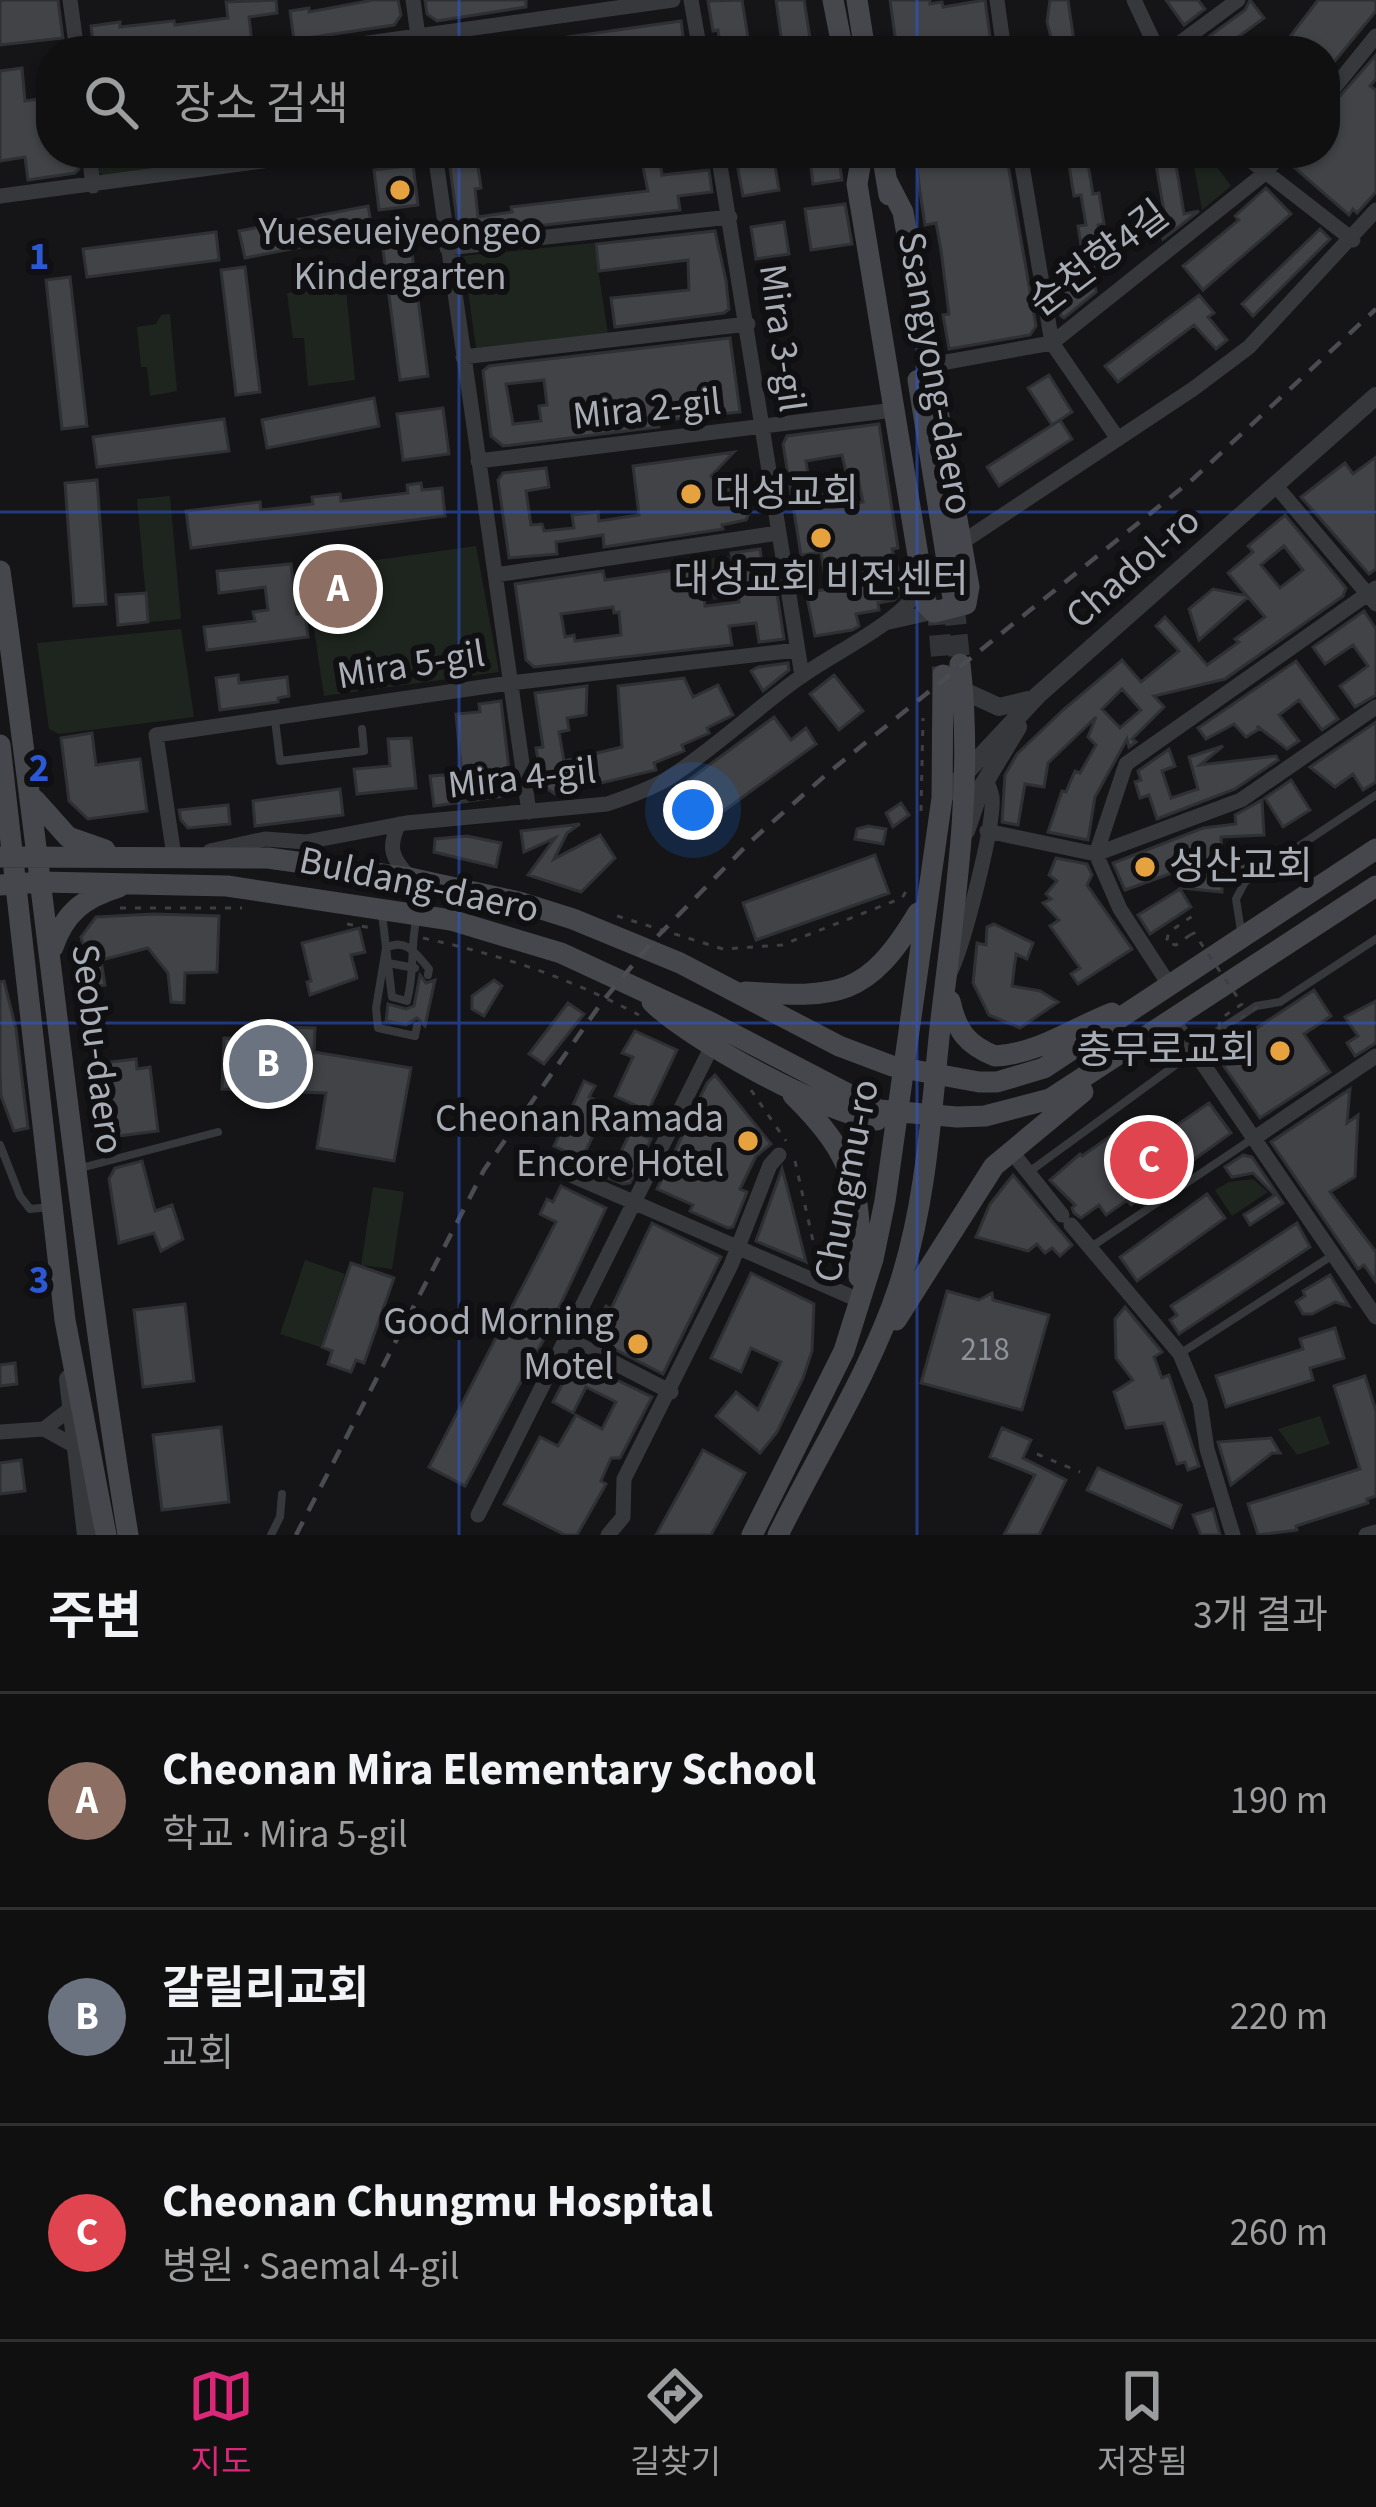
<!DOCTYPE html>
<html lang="ko">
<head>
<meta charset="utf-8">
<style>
  :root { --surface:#101011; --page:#1e1e1f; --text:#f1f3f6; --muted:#9c9d9f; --line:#303031; --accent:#db2777 }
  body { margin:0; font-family:"Source Sans 3","Noto Sans KR",sans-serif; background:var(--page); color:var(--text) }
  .you { position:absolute; left:693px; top:810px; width:42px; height:42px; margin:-30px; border:9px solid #fff; border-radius:50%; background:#1a73e8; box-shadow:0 0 0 18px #1a73e833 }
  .badge { display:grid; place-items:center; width:78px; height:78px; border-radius:50%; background:var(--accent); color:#fff; font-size:39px; font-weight:700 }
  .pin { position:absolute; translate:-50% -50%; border:6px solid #fff; box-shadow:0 3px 12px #0006 }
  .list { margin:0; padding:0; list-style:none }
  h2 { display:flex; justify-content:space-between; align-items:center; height:156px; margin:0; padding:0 48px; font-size:51px }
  h2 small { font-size:39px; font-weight:400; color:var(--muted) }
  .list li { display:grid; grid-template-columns:78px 1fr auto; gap:36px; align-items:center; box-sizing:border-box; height:216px; padding:0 48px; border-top:3px solid var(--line) }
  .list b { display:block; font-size:45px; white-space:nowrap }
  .list p { margin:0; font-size:39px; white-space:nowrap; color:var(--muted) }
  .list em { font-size:39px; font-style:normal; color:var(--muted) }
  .icon { flex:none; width:66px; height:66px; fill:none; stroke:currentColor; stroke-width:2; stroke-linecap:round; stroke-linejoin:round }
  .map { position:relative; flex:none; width:1376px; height:1535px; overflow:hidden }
  .search { position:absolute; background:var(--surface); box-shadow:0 3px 9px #0004; left:36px; right:36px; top:36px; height:132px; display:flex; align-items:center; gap:30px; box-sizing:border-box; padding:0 42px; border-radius:48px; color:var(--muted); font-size:45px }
  .sheet { height:804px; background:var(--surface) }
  nav { display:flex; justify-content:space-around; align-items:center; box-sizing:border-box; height:168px; border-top:3px solid var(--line); background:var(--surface); font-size:33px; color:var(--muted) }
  nav a { display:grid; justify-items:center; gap:6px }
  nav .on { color:var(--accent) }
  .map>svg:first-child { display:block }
</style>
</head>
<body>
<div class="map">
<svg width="1376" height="1535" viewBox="0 0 1376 1535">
  <rect width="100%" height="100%" fill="#151517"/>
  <path fill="#1e251e" d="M97 153H228L229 161 104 176 99 173Z
    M1214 163 1231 186 1202 210 1194 166Z
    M594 243 608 334 476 348 463 256Z
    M345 279 355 380 308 386 304 338H293L287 293 330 287 333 282Z
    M170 314 177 391 150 396 147 367H141L137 327 156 324 161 315Z
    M170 496 181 619 148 622 137 499Z
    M476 546 499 672 324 696 305 570Z
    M729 556 735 596 713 600 707 559Z
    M181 629 194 717 59 734 49 729 37 643Z
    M1253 1179 1268 1192 1232 1216 1215 1190 1229 1182Z
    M373 1187 404 1192 392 1269 361 1265Z
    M305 1260 345 1274 320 1347 280 1334Z
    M1320 1416 1330 1444 1297 1455 1278 1429Z"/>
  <path fill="#424347" stroke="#2f3033" stroke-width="3" fill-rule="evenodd" d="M0 0H58L63 38 0 45Z
    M276 0 277 13 249 17 252 44 185 51H94L91 26 120 22V27L174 21 175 25 228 18 226 2Z
    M373 0H398L401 15 394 25 294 40 290 11 309 8V12Z
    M425 0H526V7L437 21 427 14Z
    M742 0 750 51H721L718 30 713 31 708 1Z
    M776 0H804L812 51H783Z
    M890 0H930V4L942 2 943 7 985 0 992 51H897Z
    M1050 0H1068L1074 41 1053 45 1047 22Z
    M1166 0H1198L1205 9 1184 25Z
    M1250 0 1264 18 1219 51H1195L1193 48 1245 10Z
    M1318 0H1376V11L1325 73V51H1306L1289 38Z
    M681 21 685 51H518V44Z
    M1376 55V79L1370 86 1376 90V192L1357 213 1353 209 1349 215 1289 163 1294 153H1325V130L1333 120 1325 113Z
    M22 68 25 101 51 97V153H77L79 169 75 173 28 180 25 157 0 161V71Z
    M448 153H476L481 188 475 189 478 217 512 212 511 207 648 191 640 153H659L662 175 709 170 712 192 678 196 680 210 464 234 458 227Z
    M735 153H768L770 167 775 166 779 190 743 196Z
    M809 153H838L842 180 813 184Z
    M926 153H1006L1036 326 1030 335 949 349 943 315 949 314 941 250 936 223 925 225 920 192 916 159 927 158Z
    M1067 153H1086L1093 194 1099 193 1104 224 1098 225 1105 267 1085 270 1078 226 1086 225 1081 195 1074 196Z
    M1154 153H1174L1184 214 1199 211 1163 239 1155 219 1165 217Z
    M413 165 418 205 379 210 374 170Z
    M1266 188 1291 214 1203 290 1183 266 1239 220 1235 216Z
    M845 204 852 244 811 250 805 209Z
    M368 206 373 233 245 258 239 231Z
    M784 222 789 254 756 259 751 227Z
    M1320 229 1330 239 1253 316 1242 304Z
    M409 230 428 376 400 380 381 234Z
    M715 231 726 281 729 309 724 313 615 327 611 298 689 290 688 260 599 271 596 244Z
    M216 232 219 260 87 277 83 249Z
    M245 267 260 392 236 395 221 270Z
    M70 277 87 426 62 429 46 280Z
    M1094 282 1096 292 1064 318 1061 316 1056 289Z
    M1199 295 1214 313 1208 317 1227 340 1216 349 1194 325 1118 382 1105 366Z
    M730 338 740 412 658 421 659 427 503 446 491 436 483 371 489 366ZM544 380 547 405 539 406 541 421 513 424 506 384Z
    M1049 375 1072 412 1052 425 1028 388Z
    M374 398 379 426 267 448 262 420Z
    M443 408 449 454 403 460 397 414Z
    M224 419 229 451 97 467 93 437Z
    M1060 420 1072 439 999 486 987 467Z
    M879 424 898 548 892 549 904 590 894 600 878 603 879 610 856 614 859 626 852 630 815 636 806 593 827 589 821 552 801 555 783 444 787 436ZM842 455 848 480 858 478 863 502 838 506 834 485 810 488 806 461Z
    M734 452 711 476 723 489 742 491 749 496 752 507 746 520 722 525 723 529 604 547 603 535 556 542 557 554 509 558 498 480 503 473 546 468 549 487 526 491 531 525 542 524 544 531 574 528 572 515 598 512 599 521 639 515 633 466Z
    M1376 457V569L1369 574 1301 497 1345 463 1353 474Z
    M97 480 106 604 74 606 65 483Z
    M421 483 422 490 442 488 445 516 191 548 186 511 260 502 261 510 313 504 312 497 340 494 341 501 408 493 407 485Z
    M1285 515 1346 588 1343 596 1225 679 1154 696 1164 707 1132 739 1136 742 1129 747 1127 739 1095 797 1088 840 1048 832 1062 791 1066 792 1075 771 1080 773 1096 745 1088 737 1096 717 1048 763 1044 787 1025 784 1018 825 1002 822 1005 775 1017 754 1063 710 1122 660 1141 682 1179 651 1156 626 1165 617 1207 665 1239 642 1235 639 1265 617 1248 597 1199 640 1189 609 1213 589 1247 596 1228 573 1253 552 1248 546ZM1284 546 1303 570 1280 588 1261 565ZM1122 689 1141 710 1120 728 1102 709Z
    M760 549 764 576 774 574 784 639 759 642 756 623 729 626 732 645 534 667 526 660 515 584 603 571 605 580 675 570 674 561 699 558 705 606 739 602 731 553ZM613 607 614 613 619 612 621 635 575 641 574 635 565 637 561 614Z
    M291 564 297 614 305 613 308 637 207 650 204 627 255 621 253 612 268 610 265 587 219 593 217 571Z
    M146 593 148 622 118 625 116 595Z
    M1364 611 1376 629V695L1355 707 1340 686 1368 666 1353 645 1325 664 1313 647Z
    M1296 661 1338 719 1322 730 1299 700 1279 715 1299 741 1287 749 1257 726 1259 729 1246 737 1234 724 1206 739 1198 728Z
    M788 663 789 670 763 691 751 671 758 667Z
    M238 675 239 683 287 677 289 696 278 698V702L220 710 216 678Z
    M834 675 863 711 839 730 810 694Z
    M684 678 693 697 718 685 733 715 707 728 709 733 682 745 684 751 654 763 656 770 555 794 542 785 536 748 543 747 535 693 587 686 586 715 567 718 569 730 559 732 564 761 622 747 618 686Z
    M501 701 512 795 434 806 430 776 458 774V767L461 766 456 714 480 712 479 704Z
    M774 717 791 740 806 728 816 744 718 815 689 780Z
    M1376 722V782L1363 790 1353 774 1335 787 1310 767Z
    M92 733 96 765 140 759 147 811 88 819 69 801 61 738Z
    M411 738 416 788 357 794 354 769 390 766 388 739Z
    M1223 746 1200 765 1276 756 1278 760 1235 789 1157 819 1149 795 1140 798 1135 782 1141 780 1138 771 1169 749 1175 766 1162 771 1171 798 1198 789 1189 757Z
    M1291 780 1310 810 1283 827 1265 798Z
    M340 789 343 815 255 826 253 801Z
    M1262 800 1264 835 1221 837 1222 855 1125 890 1113 863 1203 828 1236 824 1235 815Z
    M901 803 909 815 893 827 886 813Z
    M228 805 230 824 188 828 181 820 179 810Z
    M580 824 567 833 554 859 600 835 615 858 581 892 528 875 555 838 524 852 521 831Z
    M868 826 886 829 883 844 855 839 857 829Z
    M467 836 501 843 496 867 434 852 435 839Z
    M1256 848 1265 859 1237 879 1229 865Z
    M875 855 889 893 756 940 743 903Z
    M1056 858 1087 864 1092 875 1087 885 1132 949 1078 984 1071 974 1080 968 1050 926 1059 920 1043 903 1051 899 1046 894 1057 881 1049 875Z
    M1222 862V892L1181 888Z
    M1180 889 1191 907 1150 934 1138 915Z
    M154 914 219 916 217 972 185 973 184 1003 171 1002 168 973 148 948 101 960 105 985 95 987 81 937 96 917Z
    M994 924 1033 943 1027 959 1016 954 1012 986 1040 991 1058 1002 1020 1028 989 1015 973 983 977 943 986 945 987 927Z
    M359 928 365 952 351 955 357 978 310 995 307 982 311 981 302 943Z
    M420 975 426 983 435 980 425 1026 417 1018 406 1025 386 1021 388 1004 406 1009 414 1006Z
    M494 980 502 986 484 1016 472 1009V996Z
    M4 981 16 1029 28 1128 14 1131 1 1096 0 1075V982Z
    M1314 990 1331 1016 1304 1034 1330 1072 1260 1118 1216 1055Z
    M1376 1001V1043L1355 1056 1347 1043 1358 1036 1345 1017Z
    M568 1003 584 1014 544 1064 529 1054Z
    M285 1027 315 1028 314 1052 411 1068 394 1161 317 1148 326 1093 222 1089 224 1038 284 1039Z
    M635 1031 677 1050 648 1111 615 1096 633 1057 622 1053Z
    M136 1059 137 1069 150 1067 158 1131 103 1138 94 1064Z
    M715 1075 771 1144 756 1156 740 1189 747 1192 733 1227 728 1228 690 1211 693 1205 657 1189 707 1083Z
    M584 1081 595 1086 589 1097 607 1106 582 1159 554 1146Z
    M1350 1089 1347 1123 1358 1115 1355 1177 1330 1192 1376 1252V1282L1364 1265 1358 1269 1271 1142Z
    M1209 1103 1231 1133 1131 1205 1127 1200 1106 1215 1099 1205 1081 1218 1074 1213 1072 1208 1075 1205 1050 1180 1080 1154 1082 1156 1122 1128 1139 1151Z
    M631 1131 651 1139 630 1183 623 1184 608 1178Z
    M1243 1155 1252 1157 1283 1203 1250 1225 1244 1215 1275 1195 1253 1173 1232 1177 1225 1167Z
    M142 1161 155 1211 172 1205 183 1239 161 1251 154 1233 119 1243 109 1179 115 1168Z
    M782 1169 786 1183 806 1262 756 1241Z
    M1013 1175 1072 1245 1060 1256 1052 1248 1045 1253 1037 1244 1028 1251 976 1237 990 1204Z
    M561 1186 606 1208 545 1337 465 1486 429 1467 556 1222 540 1214 547 1199 553 1202Z
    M1207 1194 1225 1218 1137 1281 1120 1257Z
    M652 1223 721 1257 663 1374 591 1337 606 1306 611 1309Z
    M1297 1223 1310 1247 1179 1334 1170 1320 1177 1315 1171 1306Z
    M351 1263 394 1278 364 1363 356 1360 351 1372 328 1364 332 1351 322 1347Z
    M751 1273 814 1304 812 1351 803 1378 777 1432 760 1453 716 1416 736 1392 758 1410 781 1362 751 1348 741 1372 711 1358Z
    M1330 1275 1349 1306 1335 1302 1312 1314H1303L1296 1302 1305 1296 1303 1291Z
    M947 1291 979 1300 992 1293 993 1300 1049 1315 1022 1410 921 1383Z
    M185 1304 194 1381 143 1387 134 1310Z
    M1125 1307 1162 1352 1154 1357 1162 1378 1169 1375 1199 1466 1188 1470 1185 1462 1177 1464 1164 1423 1126 1428 1114 1392 1133 1380 1116 1358 1115 1319Z
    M1335 1328 1344 1358 1310 1368 1313 1380 1226 1407 1216 1376 1303 1349 1300 1339Z
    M575 1360 652 1397 620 1458H611L601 1481 606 1484 577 1535H565L504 1504 540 1437 558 1446 576 1415 602 1429 616 1402 586 1387 573 1413 553 1402Z
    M15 1363 17 1384 0 1386V1365Z
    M1365 1376 1376 1411V1496L1367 1499 1368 1503 1296 1526 1297 1530 1258 1535 1248 1504 1360 1469 1334 1386Z
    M221 1427 229 1502 162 1510 153 1435Z
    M1002 1428 1031 1440 1023 1458 1066 1480 1039 1535H1004L1035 1475 990 1457Z
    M1271 1438 1280 1453H1272L1231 1485 1218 1442Z
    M703 1450 745 1473 711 1535H656Z
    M21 1460 25 1491 0 1494V1463Z
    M1098 1468 1181 1505 1172 1528 1087 1490Z
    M1213 1509 1220 1535H1201L1193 1515Z"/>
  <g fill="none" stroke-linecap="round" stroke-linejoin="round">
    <path stroke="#323337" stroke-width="21" stroke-dasharray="21 10" stroke-linecap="butt" d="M937 604 943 675
      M954 604 960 664"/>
    <path stroke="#3d3f43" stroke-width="3" stroke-dasharray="6 9" stroke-linecap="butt" d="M921 811 923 718
      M120 908H242
      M617 916 723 949 782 945 902 898 910 885
      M347 924 373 928
      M1190 935 1176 945 1166 943 1169 932 1194 915
      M423 938C504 956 565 976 639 1015
      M751 1090 786 1141
      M795 1161 818 1263
      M1037 1454 1080 1472"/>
    <path stroke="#37383c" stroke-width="8" d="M275 720 280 761 364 751 362 729
      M382 914 392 997 407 1001C415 971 410 951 416 921
      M1241 931 1236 899 1245 882 1376 795
      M388 963 415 968
      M417 1026 415 1036 378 1028 376 1008 386 948C406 937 417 955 429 969L428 975
      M0 1145 20 1196 30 1209 51 1207
      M77 1169 218 1132
      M1029 1172 1192 1053 1199 1043 1256 1006 1280 1002 1376 939
      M1091 1247 1255 1137
      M1181 1353 1333 1255
      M271 1535 280 1517 282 1494"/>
    <path stroke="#37383c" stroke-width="15" d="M70 0 77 51
      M413 0 420 51
      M691 0 700 51
      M997 0 1004 51
      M1134 0 1158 51
      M311 51 673 0
      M1169 51 1238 0
      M1325 99 1376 36
      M89 153 93 186
      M435 153 529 812
      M718 153 802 676
      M1020 153 1052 343 1118 439
      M1241 153 1353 240
      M0 196 322 153
      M447 248 730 217
      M463 357 748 324
      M930 365 1052 343 1265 173 1282 153
      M478 461 894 410
      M1276 486 1376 604
      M961 543 1193 389 1249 347 1376 210
      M495 575 778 533
      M889 622 934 612
      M399 824C387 848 392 858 410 878
      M987 831 1096 854 1241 800 1376 707
      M210 851 265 839 306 842 406 823 607 804C628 797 648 790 667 779 713 750 754 710 799 678 834 652 903 622 923 584
      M174 856 156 735 510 683 797 650
      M950 973C963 947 995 825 992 797 991 791 988 785 986 779
      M1170 986 1120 909 1096 854 1126 764 1376 588
      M1173 1020 1376 1317
      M1256 1137 1376 1056
      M1011 1151 1062 1215
      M548 1165 861 1301
      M1071 1225 1180 1354 1200 1402 1207 1449 1233 1535
      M566 1338 671 1392
      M70 1409 44 1429 73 1445
      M0 1432 44 1429
      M478 1515 713 1044
      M608 1535 623 1517 624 1479 731 1265 770 1165 779 1155
      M1366 1535 1376 1532"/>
    <path stroke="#37383c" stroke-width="18" d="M964 691 999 707 1028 700
      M942 798 1038 695 1376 396
      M966 831 980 790 1018 727
      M68 1379 86 1535"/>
    <path stroke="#45474c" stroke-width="21" d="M833 0 843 51
      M857 0 865 51
      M882 153 889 195
      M862 154 857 184 926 604 934 612 966 604 969 587 903 212 887 181
      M918 380 954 604
      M0 571C45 892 76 1215 128 1535
      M0 745 65 1320 106 1535
      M35 800 68 837 105 850
      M0 857 268 858 410 878 519 902 573 919 680 963 839 1046 892 1066 979 1082H997L1044 1068 1376 849
      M0 885 42 882 227 886 451 920 561 953 710 1022 879 1110 957 1117 985 1116 1050 1099 1376 886
      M53 947C65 912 84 898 119 887
      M745 992C839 998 867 998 918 913
      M950 1001C956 1030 967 1045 995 1056 1038 1054 1073 1028 1112 1013
      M652 1002C689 1039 825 1114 877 1120
      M793 1095C856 1157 862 1191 859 1277
      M896 1320 994 1166 1083 1092
      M752 1535 844 1351 873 1259 885 1201 942 798 943 675
      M778 1535C818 1453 869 1375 898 1289 926 1206 931 1114 940 1028 954 907 974 785 960 664"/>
    <path stroke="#4a4c51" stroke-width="4.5" stroke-dasharray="15 12" stroke-linecap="butt" d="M296 1535 484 1170 602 1002 652 942 751 841 828 773 1193 479 1376 309"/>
    <path stroke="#3d3f43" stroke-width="3" stroke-dasharray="6 9" stroke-linecap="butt" d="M1190 935 1194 933 1242 1004 1220 1019 1219 1028H1226L1262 1004"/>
  </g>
  <path fill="none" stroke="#2b58d5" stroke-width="3" stroke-opacity="0.55" d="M459 0V51M917 0V51M459 153V1535M917 153V1535M0 512H1376M0 1023H1376"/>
  <g fill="#e6a23f" stroke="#101012" stroke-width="4.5">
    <circle cx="400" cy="190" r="12"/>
    <circle cx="691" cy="494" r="12"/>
    <circle cx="821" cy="538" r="12"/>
    <circle cx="1145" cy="867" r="12"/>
    <circle cx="1280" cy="1051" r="12"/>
    <circle cx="748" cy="1141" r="12"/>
    <circle cx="638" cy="1344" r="12"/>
  </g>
  <g text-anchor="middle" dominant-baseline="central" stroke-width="12" stroke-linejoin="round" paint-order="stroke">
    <g font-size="33" fill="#8e929a">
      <text x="985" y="1349">218</text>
    </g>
    <g font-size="39" fill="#a8adb6" stroke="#101012" text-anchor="end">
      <text x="400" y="232" text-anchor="middle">Yueseueiyeongeo<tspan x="400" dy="45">Kindergarten</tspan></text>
      <text x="715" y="494" text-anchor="start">대성교회</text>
      <text x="821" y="580" text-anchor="middle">대성교회 비전센터</text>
      <text x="1169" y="867" text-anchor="start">성산교회</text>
      <text x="1256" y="1051">충무로교회</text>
      <text x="724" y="1119">Cheonan Ramada<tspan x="724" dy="45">Encore Hotel</tspan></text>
      <text x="614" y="1322">Good Morning<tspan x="614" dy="45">Motel</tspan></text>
    </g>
    <g font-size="39" fill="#a8adb6" stroke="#101012">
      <text transform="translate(1099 259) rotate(-37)">순천향4길</text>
      <text transform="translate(782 338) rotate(82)">Mira 3-gil</text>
      <text transform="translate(935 373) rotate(80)">Ssangyong-daero</text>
      <text transform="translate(647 409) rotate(-6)">Mira 2-gil</text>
      <text transform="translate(1133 568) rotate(-41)">Chadol-ro</text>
      <text transform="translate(411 665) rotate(-9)">Mira 5-gil</text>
      <text transform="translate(522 778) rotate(-6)">Mira 4-gil</text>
      <text transform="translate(419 885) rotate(12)">Buldang-daero</text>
      <text transform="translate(97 1049) rotate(83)">Seobu-daero</text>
      <text transform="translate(847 1181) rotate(-79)">Chungmu-ro</text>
    </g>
  </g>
  <g font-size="39" text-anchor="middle" font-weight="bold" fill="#2b58d5" stroke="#101012" stroke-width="12" stroke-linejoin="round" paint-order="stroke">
    <text x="39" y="269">1</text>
    <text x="39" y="781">2</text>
    <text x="39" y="1293">3</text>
  </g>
</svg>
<div class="you"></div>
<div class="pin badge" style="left:338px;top:589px;background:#8d6e63">A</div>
<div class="pin badge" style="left:268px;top:1064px;background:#6b7280">B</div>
<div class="pin badge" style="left:1149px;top:1160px;background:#e0444e">C</div>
<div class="search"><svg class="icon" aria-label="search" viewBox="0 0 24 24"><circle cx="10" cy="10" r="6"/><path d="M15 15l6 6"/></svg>장소 검색</div>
</div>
<section class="sheet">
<h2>주변<small>3개 결과</small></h2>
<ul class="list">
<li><span class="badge" style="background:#8d6e63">A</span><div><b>Cheonan Mira Elementary School</b><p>학교 · Mira 5-gil</p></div><em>190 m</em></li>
<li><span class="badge" style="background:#6b7280">B</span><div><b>갈릴리교회</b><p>교회</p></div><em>220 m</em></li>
<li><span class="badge" style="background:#e0444e">C</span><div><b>Cheonan Chungmu Hospital</b><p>병원 · Saemal 4-gil</p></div><em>260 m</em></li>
</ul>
</section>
<nav>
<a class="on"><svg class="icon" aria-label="map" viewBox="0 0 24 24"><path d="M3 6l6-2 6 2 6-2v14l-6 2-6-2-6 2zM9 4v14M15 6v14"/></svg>지도</a>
<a><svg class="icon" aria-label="directions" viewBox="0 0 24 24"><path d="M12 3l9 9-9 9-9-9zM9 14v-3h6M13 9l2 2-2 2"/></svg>길찾기</a>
<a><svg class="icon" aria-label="saved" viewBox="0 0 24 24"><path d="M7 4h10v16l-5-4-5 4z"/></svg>저장됨</a>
</nav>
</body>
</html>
